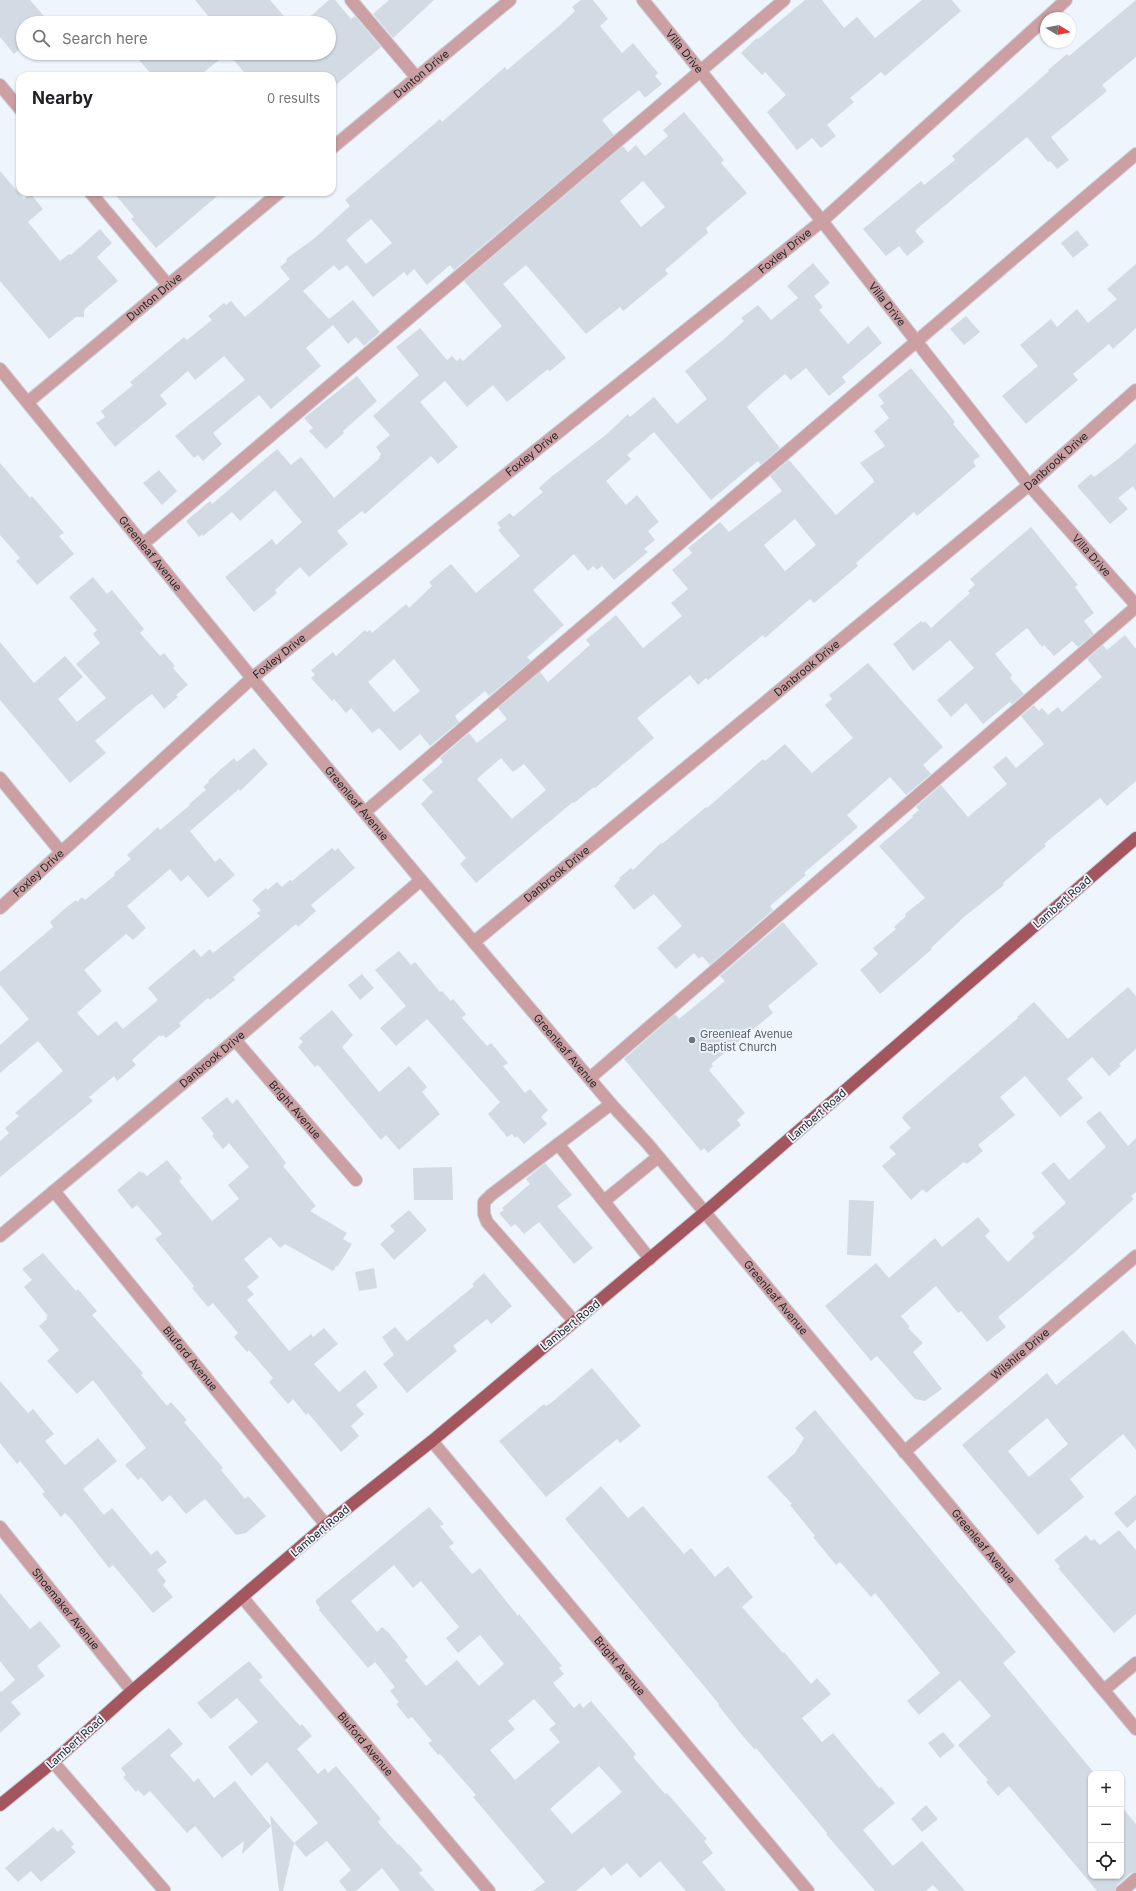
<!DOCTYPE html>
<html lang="en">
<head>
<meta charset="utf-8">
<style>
  :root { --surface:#fff; --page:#f2f2f2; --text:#202124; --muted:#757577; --line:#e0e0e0 }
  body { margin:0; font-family:Inter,sans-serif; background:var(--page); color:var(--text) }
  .controls { position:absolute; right:12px; bottom:12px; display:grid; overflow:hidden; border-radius:8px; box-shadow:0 1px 3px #0004 }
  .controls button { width:36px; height:36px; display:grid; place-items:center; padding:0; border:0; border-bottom:1px solid var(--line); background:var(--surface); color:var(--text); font:20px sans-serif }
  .compass { position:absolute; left:1040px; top:12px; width:36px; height:36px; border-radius:50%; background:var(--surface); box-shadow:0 1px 3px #0004; rotate:100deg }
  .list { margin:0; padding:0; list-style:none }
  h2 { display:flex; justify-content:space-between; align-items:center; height:52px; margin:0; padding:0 16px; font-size:17px }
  h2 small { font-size:13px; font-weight:400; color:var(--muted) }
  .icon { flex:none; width:22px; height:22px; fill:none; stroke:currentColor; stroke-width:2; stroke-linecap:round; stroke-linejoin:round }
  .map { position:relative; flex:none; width:1136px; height:1891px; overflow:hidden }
  .search { position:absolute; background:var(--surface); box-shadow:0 1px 3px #0004; left:16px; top:16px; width:320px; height:44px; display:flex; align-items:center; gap:10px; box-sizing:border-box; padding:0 14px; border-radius:22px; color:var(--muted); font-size:15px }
  .panel { position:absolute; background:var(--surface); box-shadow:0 1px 3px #0004; left:16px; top:72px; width:320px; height:124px; border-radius:12px }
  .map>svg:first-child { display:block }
</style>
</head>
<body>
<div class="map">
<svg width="1136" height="1891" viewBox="0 0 1136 1891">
  <rect width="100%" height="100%" fill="#eff5fd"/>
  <path fill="#d2dae4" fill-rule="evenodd" d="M0 0H30L50 23H23V46L14 54 0 37Z
    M195 0H270L290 23H211L213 22Z
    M329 0H335L351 19 355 16 381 47 332 88V76H247L228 53 199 76H153L133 53H329V23H299L304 19 305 21Z
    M389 0H434L393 38 373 14Z
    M581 0H593L608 19 600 26 622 53 633 43 658 73 655 76 662 84 645 98 639 90 602 120 614 135 454 270 450 265 427 285 414 269 407 276 404 272 373 297 347 265 339 271 334 265 303 291 329 319 353 300 380 332 364 346 356 337 348 344 333 325 306 348 321 366 271 409 259 395 213 433 222 444 203 461 198 455 194 458 175 436 245 380 224 356 195 380 188 371 160 395 167 404 115 447 96 423 105 417 101 411 133 385 130 382 184 337 187 340 212 320 208 316 224 303 226 305 231 301 245 317 290 279 280 267 287 261 286 259 316 237 350 206 345 200 440 119 442 122 505 67 507 70 559 26 575 11 572 7ZM371 219 392 243 366 264 346 240Z
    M805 0H822L844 28 857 17 875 38 922 0H952L961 11 885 76 881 72 850 98 854 102 827 125 836 136 821 148 812 138 797 150 767 112 786 95 765 72 762 75 741 53 757 38 758 39Z
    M1136 0V57L1102 85 1107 91 1051 137 1069 160 1057 169 1050 161 1048 162 1027 137 918 228 915 231 924 242 907 256 899 246 886 256 863 229 921 181 924 185 955 160 952 156 1049 71 1048 70 1067 54 1069 56Z
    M684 112 724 160 721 163 747 193 706 228 708 233 665 270 668 274 623 311 620 307 586 334 526 265 503 284 566 358 550 371 548 369 507 402 493 385 467 407 445 381 420 402 458 447 438 464 431 456 365 514 362 511 337 531 348 544 309 577 300 567 275 590 277 593 254 612 225 577 272 539 276 545 302 522 275 490 240 521 232 512 203 536 202 534 199 537 186 521 210 501 212 504 277 449 291 465 301 457 334 498 380 458 379 457 381 454 376 447 390 435 373 416 419 375 396 347 420 328 447 360 452 356 457 361 460 358 463 361 502 326 464 281 623 146 628 152 636 145 645 156 668 136 663 130ZM643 181 665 207 641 227 620 201Z
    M0 171 24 199 30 193 43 209 28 222 60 261 69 254 71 255 100 229 112 243 97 257 118 281 86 308 84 311V317H76L49 339 0 281Z
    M113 192H222L156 248 131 219 134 217Z
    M1077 230 1089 245 1073 258 1061 243Z
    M813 263 830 283 814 296 823 307 819 310 848 344 868 326 882 343 842 377 846 382 829 396 806 368 791 380 785 374 760 395 747 407 780 448 761 465 758 461 711 500 654 432 627 455 631 459 606 481 626 505 637 495 659 522 648 531 655 540 644 549 648 552 614 580 602 566 597 570 593 566 588 571 574 554 533 590 564 625 527 657 531 661 489 696 485 691 455 716 459 722 430 746 420 734 400 751 379 728 372 733 351 708 346 713 334 699 332 701 311 678 315 675 311 670 333 652 336 656 365 630 367 632 370 630 372 633 406 604 409 608 432 586 429 582 451 564 476 593 520 556 498 530 501 528 497 523 510 513 513 517 543 492 539 488 551 477 607 434 628 414 630 417 654 397 677 424 707 399 685 371 723 340 744 321 741 318 758 305 771 320 798 298 787 286ZM394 659 420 691 394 712 368 682Z
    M1136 264V328L1113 349 1109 344 1073 374 1078 380 1026 424 1002 396 1038 366 1020 345 1051 319 1057 327 1077 309 1088 323 1117 299 1107 289Z
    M966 316 980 332 964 345 950 329Z
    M911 368 955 422 953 424 980 456 973 461 976 466 917 516 914 512 856 563 858 566 814 603 810 599 765 638 763 635 708 680 706 678 698 685 690 675 637 718 654 738 595 788 594 787 574 803 573 802 476 883 460 864 466 858 421 804 433 792 422 780 443 762 440 758 469 733 477 743 507 719 498 708 540 672 548 682 590 645 586 640 616 615 643 648 682 616 671 603 688 589 672 570 692 553 688 548 720 522 729 532 782 491 770 476 789 460 836 515 874 482 873 479 860 463 885 446 874 431 889 418 880 406 884 403 878 395ZM795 519 816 545 785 571 764 545ZM501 758 513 772 524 764 546 790 512 819 477 779Z
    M357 376 377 401 343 431 344 433 326 449 309 431 313 428 304 418Z
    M1136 443V491L1133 486 1118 498 1128 509 1110 524 1077 486 1091 474 1094 477 1118 459Z
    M0 463 30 498 32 496 64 533 59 536 74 554 37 585 16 561 20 558 0 535Z
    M159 470 177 491 162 505 143 483Z
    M1031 527 1078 585 1075 587 1094 613 1084 621 1094 634 1078 647 1072 641 1054 656 1044 645 1042 647 1027 628 995 654 1012 675 1010 678 1024 694 1012 704 1010 702 1006 705 983 724 966 703 951 717 937 700 974 668 950 640 913 671 893 644 921 621 923 623 925 621 931 628 970 593 968 591 975 585 970 579Z
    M93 577 107 594 112 590 144 629 140 633 160 656 164 653 175 666 173 668 188 685 176 695 178 697 164 709 152 694 135 707 95 741 106 753 70 783 0 700V642L34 683 65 656 83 677 58 699 77 722 106 698 76 664 100 643 93 634 97 630 69 597Z
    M1125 635 1136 649V781L1107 806 1100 798 1044 844 1046 846 1003 883 1004 885 964 917 931 948 932 949 880 994 860 970 878 954 873 948 896 929 894 927 906 916 905 914 925 898 879 846 913 817 912 816 919 810 916 807 941 785 968 817 1007 784 993 767 1006 756 1016 768 1044 744 1021 716 1034 705 1039 711 1042 708 1048 715 1058 707 1062 712 1102 677 1087 659 1103 645 1107 650Z
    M868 663 943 747 923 765 931 774 906 795 890 777 847 815 858 827 804 873 806 875 770 906 773 910 710 965 702 956 699 959 694 953 676 969 657 948 682 926 654 894 634 910 614 886 620 879 619 878 631 868 633 870 661 843 662 844 706 807 707 808 763 759 765 761 785 744 812 773 853 738 825 705 832 699 829 695Z
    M254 748 268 764 240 791 239 789 190 831 215 862 220 858 235 875 208 898 188 875 181 882 170 869 127 906 146 928 133 940 126 934 84 970 102 991 77 1013 98 1036 116 1021 123 1029 158 1000 148 988 194 949 201 957 210 949 213 953 260 916 257 913 261 910 252 900 266 888 267 890 277 882 282 887 290 880 292 881 332 848 335 851 338 848 355 868 311 905 316 911 298 927 296 924 233 977 235 980 210 1000 208 998 179 1023 181 1026 166 1038 163 1035 161 1037 160 1035 132 1060 136 1065 117 1081 114 1076 89 1097 93 1101 0 1177V1141L9 1133 5 1128 19 1116 15 1113 63 1071 38 1041 0 1073V1045L29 1019 0 985V972L53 927 50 922 62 911 76 900 77 902 82 897 85 900 115 875 114 873 131 859 127 855 158 827 160 830 190 805 189 804 206 790 203 787 209 782 208 781 221 769 234 758 237 762Z
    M783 922 818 964 768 1006 773 1013 711 1064 713 1066 709 1070 745 1113 737 1120 741 1125 708 1153 704 1148 701 1151 624 1059 675 1014 679 1019 725 981 720 976Z
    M399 951 411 965 415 962 440 992 442 991 451 1001 453 999 466 1014 462 1018 487 1046 491 1043 508 1063 503 1066 525 1093 530 1089 548 1110 541 1117 547 1124 524 1144 517 1136 515 1138 512 1134 507 1137 488 1114 500 1102 427 1019 396 1046 380 1028 406 1006 375 970Z
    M362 974 374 988 360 1000 348 985Z
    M1128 987 1136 996V1049L1119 1064 1121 1066 1109 1076 1092 1057 1067 1079 1083 1098 1060 1117 1025 1076 1000 1097 1015 1115 978 1145 983 1151 967 1164 964 1162 926 1193 923 1189 911 1200 882 1166 896 1154 889 1147 911 1128 902 1118 904 1115 1018 1018 1017 1017 1034 1002 1068 1039Z
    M332 1010 353 1035 342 1047 379 1092 409 1066 427 1087 422 1092 440 1114 399 1150 386 1135 381 1140 318 1065 315 1067 298 1047 303 1042 299 1038Z
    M227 1097 232 1104 237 1099 286 1163 283 1166 316 1206 310 1211 347 1233 343 1239 352 1244 338 1266H336L333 1271 285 1244 280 1248 270 1237 244 1259 259 1277 247 1287 254 1294 247 1300 289 1351 311 1334 313 1337 324 1328 338 1344 314 1364 339 1392 365 1370 378 1387 356 1405 364 1414 351 1426 359 1436 341 1452 308 1413 306 1415 293 1399 288 1404 269 1382 273 1378 249 1350 247 1352 234 1337 238 1333 213 1303 208 1307 192 1288 194 1286 155 1239 162 1234 137 1205 132 1209 117 1190 140 1171 142 1173 143 1172 147 1176 167 1160 182 1178 179 1181 212 1221 239 1199 228 1185 249 1167 229 1143 223 1149 212 1136 214 1134 201 1118Z
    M1100 1111 1128 1146 1136 1138V1192L1131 1196 1134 1199 1066 1260 998 1317 1006 1327 987 1342 961 1311 958 1313 936 1286 901 1316 910 1327 908 1328 923 1343 913 1352 942 1389 925 1401 915 1399 877 1356 871 1361 825 1306 876 1263 889 1278 935 1238 942 1247 978 1217 990 1231 985 1236 1008 1262 1035 1237 1032 1233 1066 1203 1041 1173 1054 1162 1069 1180 1106 1147 1086 1122Z
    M545 1163 572 1195 557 1206 593 1248 574 1264 539 1222 524 1234 515 1224 511 1227 499 1213 504 1210 502 1208 530 1184 526 1179Z
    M452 1167 453 1200H414L413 1168Z
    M849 1200 874 1201 871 1256 847 1255Z
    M409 1210 427 1230 394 1260 380 1244 395 1231 390 1226Z
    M43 1253 76 1291 78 1289 97 1311 92 1315 135 1364 143 1373 141 1375 167 1406 171 1402 187 1420 184 1422 223 1468 221 1470 245 1499 248 1496 266 1516 246 1533 236 1535 205 1499 186 1514 170 1495 162 1502 141 1477 138 1480 125 1465 146 1448 93 1380 77 1394 47 1361 59 1350 39 1326 47 1319 46 1317 48 1316 24 1287 32 1280 22 1269Z
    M374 1268 377 1288 359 1291 355 1272Z
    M484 1273 512 1306 491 1324 487 1319 453 1346 457 1351 407 1393 383 1364 394 1355 382 1337 395 1327 407 1341 474 1286 472 1284Z
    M1123 1330 1136 1345V1450L1123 1434 1070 1479 1084 1497 1038 1535 962 1445 1047 1373 1056 1385ZM1047 1418 1068 1444 1029 1477 1008 1451Z
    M592 1368 641 1426 620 1443 617 1439 546 1497 499 1441 544 1404 546 1406 551 1403Z
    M0 1381 28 1413 33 1409 54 1434 45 1441 65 1465 98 1438 117 1461 83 1489 104 1515 112 1508 151 1555 157 1550 167 1562 157 1570 166 1581 163 1585 173 1597 153 1613 113 1565 109 1568 71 1519 65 1513 61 1517 42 1494 45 1492 20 1461 17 1464 0 1443Z
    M815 1410 1016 1652 1003 1663 1095 1774H1091V1876H1121V1806L1136 1824V1872L1131 1873 1117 1885 1115 1891H1097L1009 1786 998 1796 986 1782 988 1780 958 1745 991 1716 960 1680 919 1715 907 1701 940 1673 875 1593 871 1597 840 1562 836 1565 813 1537 815 1536 790 1505 792 1504 767 1477 795 1453 804 1438 795 1428Z
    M601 1486 628 1518 643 1506 684 1554 691 1548 715 1577 728 1566 753 1597 742 1607 783 1653 784 1652 811 1684 817 1678 831 1694 802 1718 822 1742 833 1733 879 1788 881 1787 895 1803 863 1830 893 1866 922 1841 965 1891H939L933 1885 926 1891H875L826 1834 827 1833 756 1748 755 1750 742 1735 718 1705 719 1704 565 1519Z
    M1136 1495V1520L1127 1528 1114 1513Z
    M429 1507 444 1524 440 1526 454 1543 449 1547 472 1574 480 1568 518 1616 519 1614 562 1666 559 1668 564 1674 553 1683 574 1708 580 1703 583 1708 591 1701 636 1754 633 1757 665 1794 667 1793 707 1839 704 1841 713 1853 702 1862 726 1891H686L660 1861 640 1878 627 1863 611 1876 604 1867 576 1891H533L545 1882 473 1797 476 1795 440 1754 438 1755 428 1743 432 1741 412 1717 408 1719 396 1704 399 1702 390 1691 395 1687 375 1662 368 1668 319 1610 320 1608 316 1603V1600ZM394 1565 413 1588 421 1581 459 1627 446 1638 458 1653 480 1635 504 1664 479 1686 457 1660 426 1686 405 1660 408 1657 389 1633 382 1627 377 1632 351 1601ZM534 1699 556 1724 549 1729 560 1742 515 1780 490 1750 515 1729 508 1721ZM599 1766 622 1792 572 1834 550 1809Z
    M1119 1530 1136 1550V1614L1114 1633 1058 1568 1060 1567 1054 1560 1086 1535 1091 1541 1094 1539 1100 1545Z
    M0 1593 30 1629 40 1621 61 1646 37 1666 45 1676 11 1702 21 1714 0 1733V1690L1 1692 15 1680 0 1661Z
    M249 1661 263 1677 259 1680 300 1726 302 1724 312 1736 297 1749 318 1774 325 1768 328 1773 336 1766 381 1819 378 1822 398 1845 399 1844 423 1870 419 1873 435 1891H400L382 1868 356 1891H347L339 1881 351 1870 327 1841 306 1857 294 1843 318 1823 267 1762 251 1776 228 1747 258 1722 237 1698 211 1719 197 1703Z
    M169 1728 183 1744 170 1755 194 1782 198 1778 214 1798 235 1781 271 1826 242 1854 244 1841 222 1858 195 1826 187 1833 150 1791 144 1796 138 1790 136 1792 123 1777 126 1775 121 1768Z
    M943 1732 955 1746 940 1758 928 1743Z
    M926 1805 938 1819 922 1832 911 1819Z
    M270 1815 294 1843 283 1891H279Z
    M53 1827 58 1832 61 1829 74 1844 71 1847 76 1852 41 1882 31 1871 18 1882 5 1868Z"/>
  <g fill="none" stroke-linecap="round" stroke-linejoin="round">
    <g stroke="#cad0d7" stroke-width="14">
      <g id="minor">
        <path d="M351 0 417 78"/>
        <path id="s1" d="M643 0 822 221 1029 485 1136 605"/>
        <path d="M0 85 20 109"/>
        <path id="s2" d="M332 148 510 0"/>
        <path d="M90 192 168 285"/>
        <path id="s3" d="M0 369 252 678 421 880 611 1104 647 1143 1136 1729"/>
        <path id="s4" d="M28 402 280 192"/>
        <path d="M143 544 784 0"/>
        <path d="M0 778 61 852"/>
        <path d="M365 812 1136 154"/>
        <path id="s5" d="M0 908 252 678 822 221 1066 0"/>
        <path id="s6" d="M474 942 1029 485 1136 390"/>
        <path id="s7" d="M235 1040 356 1180"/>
        <path d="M590 1078 1136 607"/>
        <path d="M558 1144 650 1259"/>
        <path id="s8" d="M54 1191 326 1525"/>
        <path d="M604 1201 658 1157"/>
        <path id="s9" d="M0 1236 235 1040 421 880"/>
        <path d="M574 1321 487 1222 484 1214V1202L491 1195 611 1104"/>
        <path id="s10" d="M432 1441 808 1891"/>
        <path id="s11" d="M904 1452 1136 1256"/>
        <path id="s12" d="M0 1527 132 1691"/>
        <path id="s13" d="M242 1597 489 1891"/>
        <path d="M1104 1690 1136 1663"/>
        <path d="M53 1762 164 1890"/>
        <path d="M1122 1891 1136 1879"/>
      </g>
    </g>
    <g stroke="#cad0d7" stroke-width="14">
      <path id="major" d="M0 1805 53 1762 132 1691 326 1525 432 1441 705 1212 1136 838"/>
    </g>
    <use href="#minor" stroke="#cc9fa2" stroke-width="12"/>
    <use href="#major" stroke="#a3565e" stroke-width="12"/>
  </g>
  <circle fill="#6b7280" stroke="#eff5fd" stroke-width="1.5" cx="692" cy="1040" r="4"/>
  <g text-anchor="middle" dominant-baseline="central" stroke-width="3.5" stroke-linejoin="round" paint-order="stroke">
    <g font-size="11" fill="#24272a" stroke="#eff5fd">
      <text stroke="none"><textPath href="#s1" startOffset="66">Villa Drive</textPath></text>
      <text stroke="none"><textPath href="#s2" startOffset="116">Dunton Drive</textPath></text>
      <text stroke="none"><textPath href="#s5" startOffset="1024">Foxley Drive</textPath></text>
      <text stroke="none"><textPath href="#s4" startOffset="164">Dunton Drive</textPath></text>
      <text stroke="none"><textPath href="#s1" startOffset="390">Villa Drive</textPath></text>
      <text stroke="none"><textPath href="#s5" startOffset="700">Foxley Drive</textPath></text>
      <text stroke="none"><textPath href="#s6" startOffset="755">Danbrook Drive</textPath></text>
      <text stroke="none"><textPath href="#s3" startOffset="238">Greenleaf Avenue</textPath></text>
      <text stroke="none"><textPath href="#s1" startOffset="714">Villa Drive</textPath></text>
      <text stroke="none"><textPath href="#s5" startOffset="376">Foxley Drive</textPath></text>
      <text stroke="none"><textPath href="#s6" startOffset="431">Danbrook Drive</textPath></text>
      <text stroke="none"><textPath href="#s3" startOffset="562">Greenleaf Avenue</textPath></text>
      <text stroke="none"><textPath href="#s5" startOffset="52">Foxley Drive</textPath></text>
      <text stroke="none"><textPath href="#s6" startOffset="107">Danbrook Drive</textPath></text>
      <text transform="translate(1062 902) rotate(-41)">Lambert Road</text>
      <text stroke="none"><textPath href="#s3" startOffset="886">Greenleaf Avenue</textPath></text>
      <text stroke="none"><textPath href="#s9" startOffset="276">Danbrook Drive</textPath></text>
      <text stroke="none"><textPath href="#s7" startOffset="92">Bright Avenue</textPath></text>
      <text transform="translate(817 1115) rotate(-41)">Lambert Road</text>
      <text stroke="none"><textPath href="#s3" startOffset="1210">Greenleaf Avenue</textPath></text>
      <text transform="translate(570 1325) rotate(-39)">Lambert Road</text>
      <text stroke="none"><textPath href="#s11" startOffset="152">Wilshire Drive</textPath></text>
      <text stroke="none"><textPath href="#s8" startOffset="216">Bluford Avenue</textPath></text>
      <text transform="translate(320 1531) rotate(-40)">Lambert Road</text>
      <text stroke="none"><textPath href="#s3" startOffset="1534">Greenleaf Avenue</textPath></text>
      <text stroke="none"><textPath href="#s12" startOffset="105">Shoemaker Avenue</textPath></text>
      <text stroke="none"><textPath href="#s10" startOffset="293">Bright Avenue</textPath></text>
      <text transform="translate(75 1742) rotate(-42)">Lambert Road</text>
      <text stroke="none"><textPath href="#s13" startOffset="192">Bluford Avenue</textPath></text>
    </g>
    <g font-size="11" fill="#5b616d" stroke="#eff5fd" text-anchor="start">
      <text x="700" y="1034">Greenleaf Avenue<tspan x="700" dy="13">Baptist Church</tspan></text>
    </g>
  </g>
</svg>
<div class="controls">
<button>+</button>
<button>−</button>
<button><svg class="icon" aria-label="locate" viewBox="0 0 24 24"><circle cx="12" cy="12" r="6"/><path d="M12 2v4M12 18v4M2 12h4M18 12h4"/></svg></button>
</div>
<svg class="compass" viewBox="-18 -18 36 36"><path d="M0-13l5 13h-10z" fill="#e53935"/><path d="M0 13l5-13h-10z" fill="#757577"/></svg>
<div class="search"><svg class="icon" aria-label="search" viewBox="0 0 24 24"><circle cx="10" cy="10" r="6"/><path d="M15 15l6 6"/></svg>Search here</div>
<section class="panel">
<h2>Nearby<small>0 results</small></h2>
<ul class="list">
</ul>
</section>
</div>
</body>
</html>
